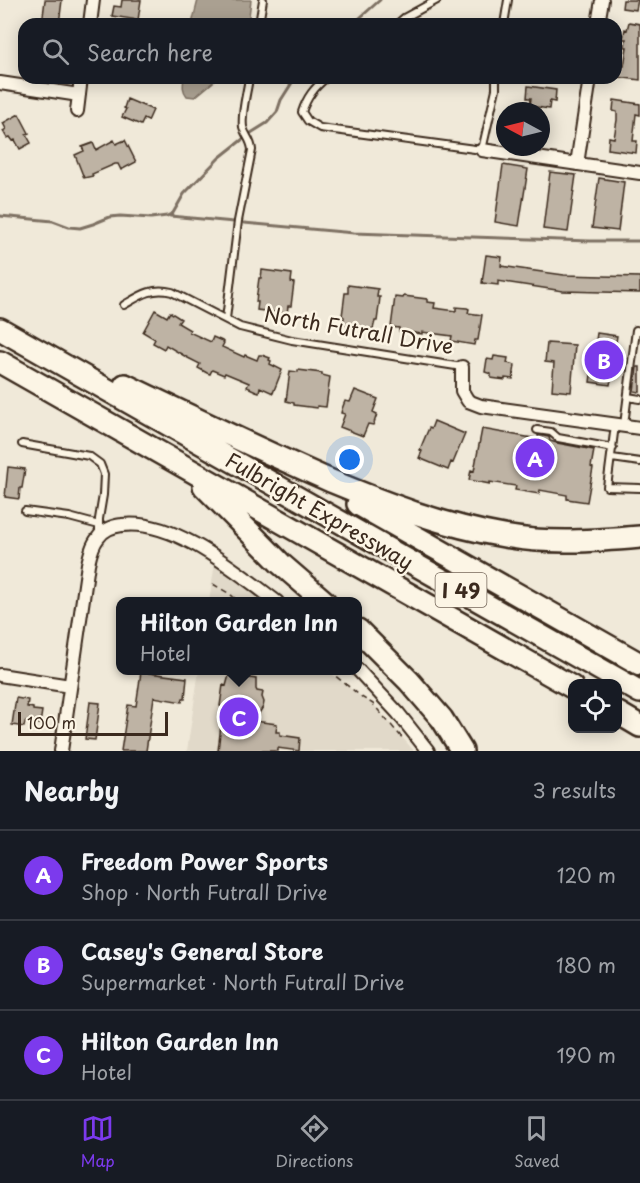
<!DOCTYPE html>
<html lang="en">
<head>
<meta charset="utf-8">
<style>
  :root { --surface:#171b24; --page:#242831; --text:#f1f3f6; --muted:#9ea1a6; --line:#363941; --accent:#7c3aed }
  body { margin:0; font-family:"Playpen Sans",sans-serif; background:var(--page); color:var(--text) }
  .controls { position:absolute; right:18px; bottom:18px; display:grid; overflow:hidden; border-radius:12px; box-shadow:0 3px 15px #0003 }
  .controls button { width:54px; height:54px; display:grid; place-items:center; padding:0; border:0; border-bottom:2px solid var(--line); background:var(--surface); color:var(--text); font:30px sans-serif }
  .compass { position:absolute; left:496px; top:102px; width:54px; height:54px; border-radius:50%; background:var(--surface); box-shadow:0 3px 15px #0003; rotate:277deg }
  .scale { position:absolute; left:18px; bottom:15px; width:150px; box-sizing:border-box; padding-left:6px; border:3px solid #3b2a1e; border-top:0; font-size:16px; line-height:21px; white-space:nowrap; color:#3b2a1e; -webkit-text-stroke:4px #fcf5e5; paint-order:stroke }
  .you { position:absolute; left:350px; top:460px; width:21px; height:21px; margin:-15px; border:4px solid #fff; border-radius:50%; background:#1a73e8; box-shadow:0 0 0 9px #1a73e833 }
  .badge { display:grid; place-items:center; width:39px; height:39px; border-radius:50%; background:var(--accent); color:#fff; font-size:20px; font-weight:700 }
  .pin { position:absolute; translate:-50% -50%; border:3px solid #fff; box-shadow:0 2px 6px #0006 }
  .popup { position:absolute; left:116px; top:597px; width:246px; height:78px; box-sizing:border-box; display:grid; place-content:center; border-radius:12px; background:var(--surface); filter:drop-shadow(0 2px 4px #0005); font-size:20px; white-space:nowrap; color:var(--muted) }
  .popup b { font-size:22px; color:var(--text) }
  .popup::after { content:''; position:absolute; left:50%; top:100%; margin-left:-12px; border:12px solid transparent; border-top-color:var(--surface) }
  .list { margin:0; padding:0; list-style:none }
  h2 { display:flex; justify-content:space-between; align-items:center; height:78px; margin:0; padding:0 24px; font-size:26px }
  h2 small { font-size:20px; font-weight:400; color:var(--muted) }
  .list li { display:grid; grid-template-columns:39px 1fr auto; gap:18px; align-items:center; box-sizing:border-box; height:90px; padding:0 24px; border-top:2px solid var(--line) }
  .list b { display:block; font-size:22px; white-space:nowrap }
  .list p { margin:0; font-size:20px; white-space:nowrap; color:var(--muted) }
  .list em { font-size:20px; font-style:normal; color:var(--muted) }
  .icon { flex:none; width:33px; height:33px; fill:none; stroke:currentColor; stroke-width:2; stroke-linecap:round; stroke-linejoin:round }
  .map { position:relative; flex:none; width:640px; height:751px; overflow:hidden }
  .search { position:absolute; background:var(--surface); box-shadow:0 3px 15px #0003; left:18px; right:18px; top:18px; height:66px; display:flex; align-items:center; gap:15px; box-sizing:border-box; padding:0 21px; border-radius:18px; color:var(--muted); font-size:22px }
  .sheet { height:348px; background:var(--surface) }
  nav { display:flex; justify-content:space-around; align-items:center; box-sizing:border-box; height:84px; border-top:2px solid var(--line); background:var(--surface); font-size:16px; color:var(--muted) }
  nav a { display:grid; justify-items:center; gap:3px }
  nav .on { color:var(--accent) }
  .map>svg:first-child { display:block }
</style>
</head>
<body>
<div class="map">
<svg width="640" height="751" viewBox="0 0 640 751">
  <rect width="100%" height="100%" fill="#f0e9d9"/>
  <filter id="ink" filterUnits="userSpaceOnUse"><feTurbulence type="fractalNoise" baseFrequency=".0167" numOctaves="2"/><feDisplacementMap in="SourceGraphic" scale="12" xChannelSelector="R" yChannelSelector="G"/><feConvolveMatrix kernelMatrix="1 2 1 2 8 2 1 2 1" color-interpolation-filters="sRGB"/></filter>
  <g filter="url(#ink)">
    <path fill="#e1d9c9" d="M216 556 277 602H209Z
      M199 670 328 671 363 698 373 704 414 751H187Z"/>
    <path fill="#aaa091" stroke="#7e7163" stroke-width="1.5" d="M198 0H251L248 24H192Z
      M184 78H218L195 97 187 96C182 90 183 85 184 78Z"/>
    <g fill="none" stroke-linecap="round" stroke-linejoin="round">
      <path stroke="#7e7163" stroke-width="3" d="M353 24 380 0
        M251 133 267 123 277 112 281 100 295 78
        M0 216 53 221 69 227 80 228 93 224 110 217 120 216 151 218 167 216 173 213 184 194 219 158 243 139
        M170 216 234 222
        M244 223 354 233 590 241H640"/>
    </g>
    <path fill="#beb3a4" stroke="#3b2a1e" stroke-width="1.5" d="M45 0H62L59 24H42Z
      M122 0H141L138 20 112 16 114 6 121 7Z
      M623 0H638L636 10 622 8Z
      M629 22 640 24V80L617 77 619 65 624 66 627 47H625L626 39H623L625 29 627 30Z
      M528 86 556 90 555 102 550 101 549 109 530 106 531 98H527Z
      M127 99 153 110 148 121 144 119 141 125 122 117 126 109 124 108Z
      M614 100 640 104V115L636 114 633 141H637L636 153 608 149 609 137 614 138 617 120V112L613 111Z
      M19 114 29 133 26 134 31 143 20 149 15 140 13 141 10 137 7 138 3 131 6 129 3 123Z
      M114 140 116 144 125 140 136 162 121 170 118 164H115L92 174 93 176 84 178 75 155 84 151 82 147 93 143 96 150Z
      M503 165 528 169 519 226 495 222Z
      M550 172 576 175 568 232 543 229Z
      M599 178 624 182 618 231 592 228Z
      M486 255 502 257 501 266 535 271 564 275 640 277V293L563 291 498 281V285L482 283Z
      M262 270 292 274 291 282 294 283 292 298 291 306H288L287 314 257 310 258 302H256L257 293 259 278H261Z
      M348 285 378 289 377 297H380L379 306 377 321H375L373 329 343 325 344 317 342 316 344 301 345 293H348Z
      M404 296 427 299V302L435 303 434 308 456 311V307L467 308 469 309 468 313 482 315 478 340H475L474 345 451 341 452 336 422 332V334L408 332 399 331V328L391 327 395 297 403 298Z
      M155 310 167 317 170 312 181 319 178 323 190 330 189 332 211 342 213 337 222 341 224 343 222 347 244 357 245 355 257 360 259 355H262L270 358 269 360 271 361 270 364 282 370 273 393 260 387 259 392 256 391 247 387 249 383 225 373 224 375 212 370 210 374 207 373 198 368 200 364 188 358 166 345 164 349 153 343 155 339 143 332Z
      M597 333 617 336 615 348H617L614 373H612L610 385 590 382Z
      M547 343 575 345 571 392 552 390 554 363 545 362Z
      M494 356 508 358 507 363 515 365 513 379 505 378V380L491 378V374L485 372 487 359 493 360Z
      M637 367H640V392L634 391Z
      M298 370 322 373V375L330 377 326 407 317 406V408L294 405V403L286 401 290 371 298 372Z
      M355 390 378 399 373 412 377 414 374 423 373 425 368 424 363 436 340 427 345 414 341 413 342 409 345 401 350 402Z
      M434 421 465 434 453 463 451 462 448 470 419 458 422 451 420 450 423 442 429 428 431 429Z
      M482 429 538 439V435L549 437 550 441 557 443 594 450 591 467 593 468 587 502 567 499V495L540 490 539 494 515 490 516 486 490 482V484L469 480 471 470 474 471Z
      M8 467 25 469 22 488H20L19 499 5 497Z
      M141 672 187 678 185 698H183L182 702 154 697 146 751H121L128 705 136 706Z
      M229 675 256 679V689L257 691 263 692 262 697 264 702 263 707 254 721 277 724 276 732H280V735L300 738 299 751 278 748V751H218L223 707 220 706 223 685 226 686Z
      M16 698 28 700 27 707 33 708V710L42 711 40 724 25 722 24 727 12 725Z
      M90 702 100 703 95 740 85 739Z"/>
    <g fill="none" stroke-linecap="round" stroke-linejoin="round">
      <g stroke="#3b2a1e" stroke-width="10">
        <path id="service" d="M259 24 263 0
          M397 24 404 18 437 0
          M504 24 508 0
          M326 78C314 88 307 97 302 112L308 121 320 128 482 150 496 89V78
          M124 305C141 295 152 287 172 292L240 327 292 340 462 367
          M226 319 238 221 252 150C251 139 245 136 243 127 241 112 247 93 249 78
          M628 397 640 399
          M615 425 607 487 640 488
          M624 425 636 330 640 331
          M537 430 551 432 558 438 613 448
          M22 444 89 456 100 464 104 474 103 495 99 519V536
          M612 458 640 462
          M25 511 69 517 99 525"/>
      </g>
      <g stroke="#3b2a1e" stroke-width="16">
        <path id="minor" d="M90 24 93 0
          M598 24 602 0
          M0 83 79 95
          M77 111 81 78
          M482 150 640 173
          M577 164 590 78
          M462 367V391L468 401 481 406 640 428
          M358 670 398 713 428 751
          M0 675 70 686
          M61 751 88 564C90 555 92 545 98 538 103 530 113 526 122 525 174 518 237 572 277 602"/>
      </g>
      <g stroke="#3b2a1e" stroke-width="26">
        <path id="motorway" d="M0 329 640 692
          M0 362 572 687
          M125 385C194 418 262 451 331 481 387 504 444 526 504 536 549 544 595 541 640 537
          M204 486 281 564 325 602
          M358 504 640 664
          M358 630 409 681 442 719 462 751
          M618 713 640 726"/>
      </g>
      <path stroke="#3b2a1e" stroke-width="1.5" stroke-dasharray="6 4.5" stroke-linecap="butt" d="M213 584 230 594 239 602
        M328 670 363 698 373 704 404 740"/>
      <use href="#service" stroke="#fcf5e5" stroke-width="6"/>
      <use href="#minor" stroke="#fcf5e5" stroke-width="12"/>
      <use href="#motorway" stroke="#fcf5e5" stroke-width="21"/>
    </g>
  </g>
  <g text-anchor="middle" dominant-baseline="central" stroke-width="5" stroke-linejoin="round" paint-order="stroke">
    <rect fill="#fcf5e5" stroke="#75675a" stroke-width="1.5" x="435.5" y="573" width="51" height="34" rx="4.5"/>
    <g font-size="20" font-weight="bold" fill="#3b2a1e">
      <text x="461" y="590">I 49</text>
    </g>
    <g font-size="21" fill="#3b2a1e" stroke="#fcf5e5">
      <text transform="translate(359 329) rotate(10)">North Futrall Drive</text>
      <text transform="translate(320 510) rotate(30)">Fulbright Expressway</text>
    </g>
  </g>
</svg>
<div class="controls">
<button><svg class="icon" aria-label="locate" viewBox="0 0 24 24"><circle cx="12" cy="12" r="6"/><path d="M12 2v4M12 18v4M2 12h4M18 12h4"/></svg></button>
</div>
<svg class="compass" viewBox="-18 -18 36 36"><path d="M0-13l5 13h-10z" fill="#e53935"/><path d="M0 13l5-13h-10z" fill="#9ea1a6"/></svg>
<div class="scale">100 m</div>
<div class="you"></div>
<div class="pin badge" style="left:535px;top:458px">A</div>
<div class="pin badge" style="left:604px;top:360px">B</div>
<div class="pin badge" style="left:239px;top:717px">C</div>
<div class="popup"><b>Hilton Garden Inn</b>Hotel</div>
<div class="search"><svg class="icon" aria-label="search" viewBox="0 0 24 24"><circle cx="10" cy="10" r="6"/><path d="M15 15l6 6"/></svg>Search here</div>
</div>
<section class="sheet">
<h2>Nearby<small>3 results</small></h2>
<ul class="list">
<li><span class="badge">A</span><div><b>Freedom Power Sports</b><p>Shop · North Futrall Drive</p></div><em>120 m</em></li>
<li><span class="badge">B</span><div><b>Casey's General Store</b><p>Supermarket · North Futrall Drive</p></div><em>180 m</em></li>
<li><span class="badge">C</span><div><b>Hilton Garden Inn</b><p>Hotel</p></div><em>190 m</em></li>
</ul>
</section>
<nav>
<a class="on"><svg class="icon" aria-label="map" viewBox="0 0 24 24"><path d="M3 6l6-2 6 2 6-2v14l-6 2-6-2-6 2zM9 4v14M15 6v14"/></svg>Map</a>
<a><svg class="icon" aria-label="directions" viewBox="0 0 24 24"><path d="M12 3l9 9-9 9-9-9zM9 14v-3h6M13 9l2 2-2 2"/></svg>Directions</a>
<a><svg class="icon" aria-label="saved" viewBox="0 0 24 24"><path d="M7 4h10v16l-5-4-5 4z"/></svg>Saved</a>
</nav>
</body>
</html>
